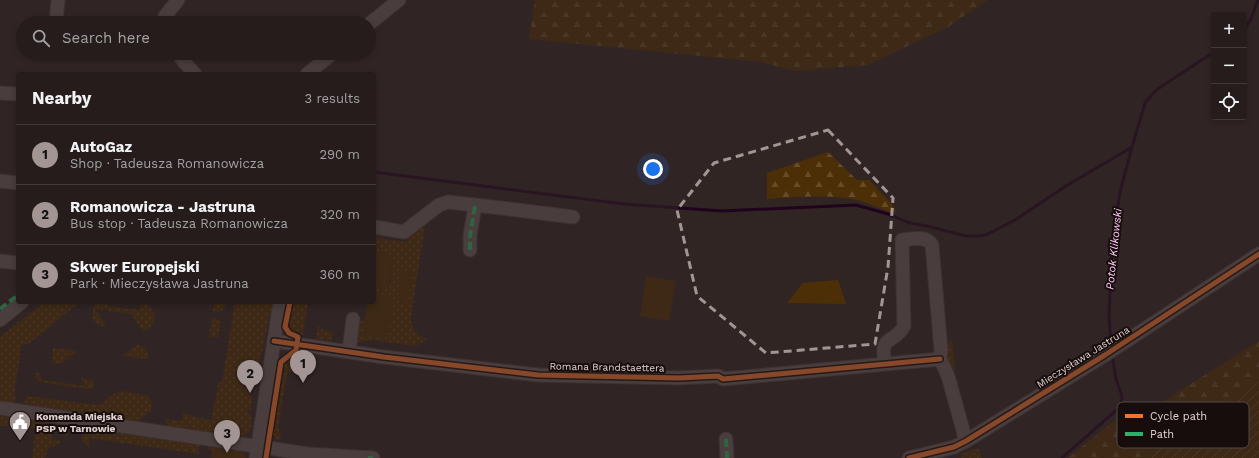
<!DOCTYPE html>
<html lang="en">
<head>
<meta charset="utf-8">
<style>
  :root { --surface:#251c1b; --page:#312928; --text:#f1f3f6; --muted:#a3a1a3; --line:#423a3a; --accent:#a39594 }
  body { margin:0; font-family:"Work Sans",sans-serif; background:var(--page); color:var(--text) }
  .controls { position:absolute; right:12px; top:12px; display:grid; overflow:hidden; border-radius:4px; box-shadow:0 2px 6px #0003 }
  .controls button { width:36px; height:36px; display:grid; place-items:center; padding:0; border:0; border-bottom:1px solid var(--line); background:var(--surface); color:var(--text); font:20px sans-serif }
  .you { position:absolute; left:653px; top:169px; width:14px; height:14px; margin:-10px; border:3px solid #fff; border-radius:50%; background:#1a73e8; box-shadow:0 0 0 6px #1a73e833 }
  .badge { display:grid; place-items:center; width:26px; height:26px; border-radius:50%; background:var(--accent); color:#111; font-size:13px; font-weight:700 }
  .pin { position:absolute; translate:-50% -33px; filter:drop-shadow(0 1px 2px #0008) }
  .pin::after { content:''; position:absolute; top:21px; width:14px; height:12px; background:inherit; clip-path:polygon(0 0,100% 0,50% 100%) }
  .list { margin:0; padding:0; list-style:none }
  h2 { display:flex; justify-content:space-between; align-items:center; height:52px; margin:0; padding:0 16px; font-size:17px }
  h2 small { font-size:13px; font-weight:400; color:var(--muted) }
  .list li { display:grid; grid-template-columns:26px 1fr auto; gap:12px; align-items:center; box-sizing:border-box; height:60px; padding:0 16px; border-top:1px solid var(--line) }
  .list b { display:block; font-size:15px; white-space:nowrap }
  .list p { margin:0; font-size:13px; white-space:nowrap; color:var(--muted) }
  .list em { font-size:13px; font-style:normal; color:var(--muted) }
  .icon { flex:none; width:22px; height:22px; fill:none; stroke:currentColor; stroke-width:2; stroke-linecap:round; stroke-linejoin:round }
  .map { position:relative; flex:none; width:1259px; height:458px; overflow:hidden }
  .search { position:absolute; background:var(--surface); box-shadow:0 2px 6px #0003; left:16px; top:16px; width:360px; height:44px; display:flex; align-items:center; gap:10px; box-sizing:border-box; padding:0 14px; border-radius:22px; color:var(--muted); font-size:15px }
  .panel { position:absolute; background:var(--surface); box-shadow:0 2px 6px #0003; left:16px; top:72px; width:360px; height:232px; border-radius:4px }
  .map>svg:first-child { display:block }
</style>
</head>
<body>
<div class="map">
<svg width="1259" height="458" viewBox="0 0 1259 458">
  <defs>
    <pattern id="grass-dots" width="8" height="8" patternUnits="userSpaceOnUse"><rect width="8" height="8" fill="#4c2f06"/><path d="M2 2h.1M6 6h.1" fill="none" stroke="#664c29" stroke-width="1.8" stroke-linecap="round"/></pattern>
    <pattern id="forest-firs" width="22" height="20" patternUnits="userSpaceOnUse"><rect width="22" height="20" fill="#4c2f06"/><path d="M5 1l3.5 6h-7zM16 11l3.5 6h-7z" fill="#664c29"/></pattern>
    <pattern id="garden-furrows" width="10" height="10" patternUnits="userSpaceOnUse"><rect width="10" height="10" fill="#4c2f06"/><path d="M-1 1l2-2M0 10L10 0M9 11l2-2" fill="none" stroke="#664c29"/></pattern>
  </defs>
  <rect width="100%" height="100%" fill="#312524"/>
  <path fill="url(#grass-dots)" d="M425 224 411 318C412 329 417 336 428 339L416 346 372 340 354 343 356 320 365 321 368 302H374V287L389 289 394 255 377 252V247L374 246V230L377 231 376 238 407 242 409 231Z
    M44 302H80L27 345 22 344 14 395 17 396 14 403 0 401V337Z
    M97 302H108V306L140 310 141 302C158 307 159 326 143 331L131 314 95 309 107 327C97 325 91 322 93 311 93 307 94 305 97 302Z
    M214 302H226L225 307 220 312 213 311Z
    M235 302H274L272 317H269L264 344 254 380 253 390H250L249 396H252L251 410H248L247 413 251 414 252 424 250 432 243 436 230 435 168 426 165 419 182 421 183 413 199 418 211 420 219 382H222Z
    M293 302H308L303 334 307 336C299 334 293 333 289 326Z
    M212 318 221 320 218 337 217 338 209 337Z
    M318 326 320 327 319 329 333 332 332 341 316 339Z
    M952 340 955 370 951 371C948 361 942 347 952 340Z
    M137 345C145 346 149 350 148 359L122 356Z
    M53 348 77 351 61 364 52 363Z
    M299 351 309 353V358L307 359 296 358 294 373H287L278 427 281 435 280 440H277L272 434 284 362Z
    M36 372H38L42 380 86 386 81 378 91 380 94 382V386L91 389H86L39 382 35 377Z
    M123 391 148 396 152 402 151 411 138 421 30 405 25 403 24 402 28 396 96 405C107 403 111 392 123 391Z
    M0 416 68 426V436L62 435V430L53 428 52 439 61 441 60 444 48 448 45 458H32L36 429 14 426H0Z
    M84 428 199 445 198 454 89 438V448L82 441V434Z
    M978 448 982 458H962L960 454Z"/>
  <path fill="url(#forest-firs)" d="M535 0H988L948 27 868 65 795 71 761 62 529 39Z
    M828 152 857 180H869L898 211 892 213C878 207 860 199 845 198 819 195 793 197 767 199V173Z
    M1259 341V381L1196 422 1145 458H1068L1114 421 1131 412 1142 416 1181 390Z"/>
  <path fill="#4c2f06" d="M376 252 394 255 388 289 374 287V265Z
    M401 271 413 272 408 302 397 300Z
    M646 276 676 281 669 321 640 316Z
    M838 280 846 304 787 303 803 283Z
    M374 293 394 296 388 338 364 335 369 302H374Z
    M208 447 239 451 243 453 246 458H211L212 450 207 449Z"/>
  <path fill="url(#garden-furrows)" d="M1259 381V458H1145L1196 422Z"/>
  <g fill="none" stroke-linecap="round" stroke-linejoin="round">
    <path stroke="#20041e" stroke-width="3" d="M1244 30 1251 19 1258 0
      M374 172 624 204 722 211 856 205 888 214 910 223 927 226 966 236H979L986 235 1015 220 1066 186 1132 147
      M1111 346 1109 315 1110 290 1112 249 1117 213 1120 192 1132 147 1145 103 1156 90 1214 52
      M1062 458 1121 406 1122 396 1116 379 1112 354"/>
    <g stroke="#4c4141" stroke-width="15">
      <path id="minor" d="M56 22 58 0
        M163 23 165 16 178 0
        M369 24 399 0
        M178 53 184 62 195 74
        M307 74 333 53
        M0 93 18 94
        M0 181 18 183
        M374 227 404 232 439 205 448 202 501 208 573 217
        M470 250V236L475 205
        M0 261 18 263
        M0 320 22 302
        M274 341 384 357 538 375 679 378 718 376 723 379 940 359
        M349 351 353 319
        M885 364C879 333 894 345 904 326L902 240C911 239 926 235 932 245L941 350 940 359 948 376 966 441
        M0 408 308 454 373 458
        M726 439 727 458
        M256 458 280 302
        M909 458 954 447 966 441 1105 355 1259 254"/>
    </g>
    <use href="#minor" stroke="#665b5b" stroke-width="13"/>
    <path stroke="#2db169" stroke-width="4" stroke-dasharray="8 4" stroke-linecap="butt" d="M470 250V236L475 205
      M0 309 18 295
      M726 439 727 458
      M368 458H373"/>
    <g stroke="#170d0c" stroke-width="8">
      <path id="cycleway" d="M274 341 384 357 538 375 679 378 718 376 723 379 940 359
        M266 458 281 362 296 350 298 337 289 333 285 327 290 302
        M909 458 954 447 966 441 1105 355 1259 254"/>
    </g>
    <use href="#cycleway" stroke="#ef722f" stroke-width="5"/>
  </g>
  <path d="M0 0H1259V458H0ZM828 130 893 198 888 267 875 344 766 353 697 296 677 210 714 163Z" fill="#312524" fill-opacity=".55" fill-rule="evenodd"/>
  <path fill="none" stroke="#a39594" stroke-width="3" stroke-dasharray="8 5" stroke-linejoin="round" d="M828 130 893 198 888 267 875 344 766 353 697 296 677 210 714 163Z"/>
  <defs>
    <g id="civic-pin" transform="scale(1.15)"><path d="M0 17L-7.5 6A9.5 9.5 0 1 1 7.5 6Z" fill="#a39594" stroke="#170d0c"/><path d="M-.6-6.5H3V-4.5H.6V-3L4-1V1h2V6H-6V1h2V-1L-.6-3ZM-1.2 2.5V6h2.4V2.5Z" fill="#fff"/></g>
  </defs>
  <g fill-rule="evenodd">
    <use href="#civic-pin" x="20" y="422"/>
  </g>
  <g text-anchor="middle" dominant-baseline="central" stroke-width="4" stroke-linejoin="round" paint-order="stroke">
    <g font-size="10" fill="#e0d1d0" stroke="#170d0c">
      <text transform="translate(1083 357) rotate(-32)">Mieczysława Jastruna</text>
      <text transform="translate(607 367) rotate(1)">Romana Brandstaettera</text>
    </g>
    <g font-size="10" font-weight="bold" fill="#e0d1d0" stroke="#170d0c" text-anchor="start">
      <text x="36" y="416">Komenda Miejska<tspan x="36" dy="12">PSP w Tarnowie</tspan></text>
    </g>
    <g font-size="11" font-style="italic" fill="#fec7f8" stroke="#170d0c">
      <text transform="translate(1114 249) rotate(-84)">Potok Klikowski</text>
    </g>
  </g>
  <rect x="1117" y="402" width="132" height="46" rx="6" fill="#170d0c" stroke="#534847" stroke-width="1"/>
  <rect x="1125" y="414" width="18" height="4" fill="#ef722f"/>
  <rect x="1125" y="432" width="18" height="4" fill="#2db169"/>
  <g font-size="11" fill="#e0d1d0">
    <text x="1150" y="420">Cycle path</text>
    <text x="1150" y="438">Path</text>
  </g>
</svg>
<div class="controls">
<button>+</button>
<button>−</button>
<button><svg class="icon" aria-label="locate" viewBox="0 0 24 24"><circle cx="12" cy="12" r="6"/><path d="M12 2v4M12 18v4M2 12h4M18 12h4"/></svg></button>
</div>
<div class="you"></div>
<div class="pin badge" style="left:303px;top:383px">1</div>
<div class="pin badge" style="left:250px;top:393px">2</div>
<div class="pin badge" style="left:227px;top:453px">3</div>
<div class="search"><svg class="icon" aria-label="search" viewBox="0 0 24 24"><circle cx="10" cy="10" r="6"/><path d="M15 15l6 6"/></svg>Search here</div>
<section class="panel">
<h2>Nearby<small>3 results</small></h2>
<ul class="list">
<li><span class="badge">1</span><div><b>AutoGaz</b><p>Shop · Tadeusza Romanowicza</p></div><em>290 m</em></li>
<li><span class="badge">2</span><div><b>Romanowicza - Jastruna</b><p>Bus stop · Tadeusza Romanowicza</p></div><em>320 m</em></li>
<li><span class="badge">3</span><div><b>Skwer Europejski</b><p>Park · Mieczysława Jastruna</p></div><em>360 m</em></li>
</ul>
</section>
</div>
</body>
</html>
